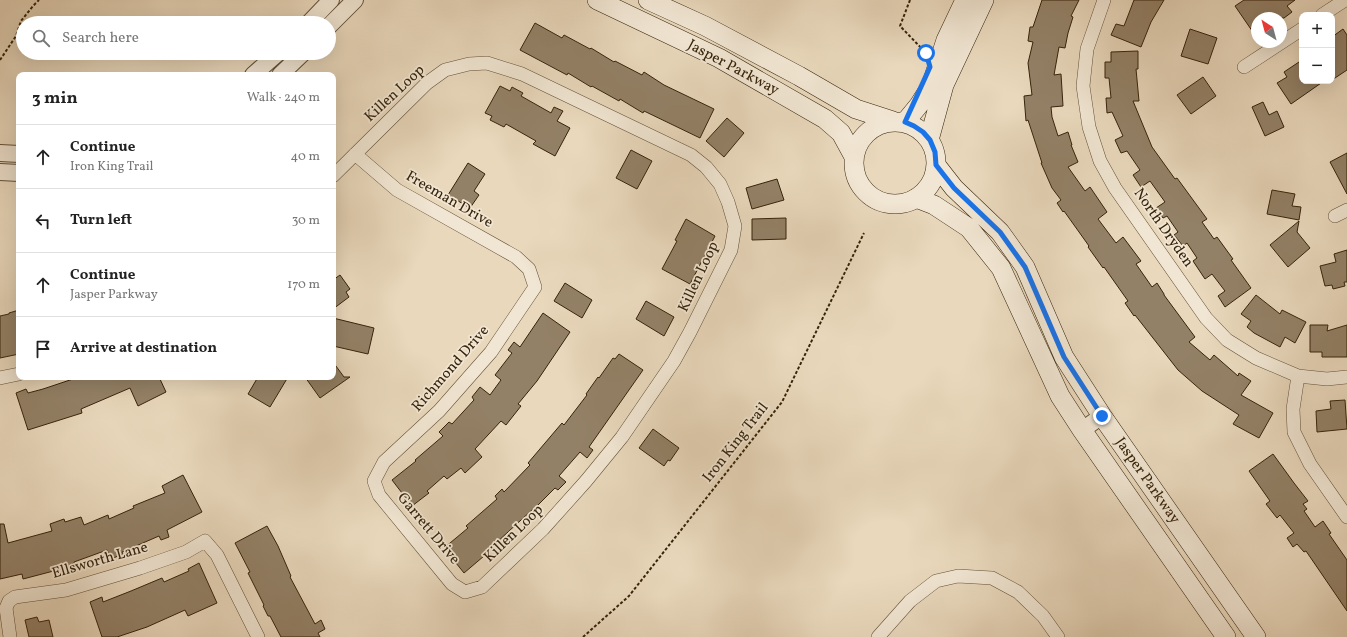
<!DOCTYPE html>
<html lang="en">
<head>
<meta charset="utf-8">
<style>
  :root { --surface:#fff; --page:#f2f2f2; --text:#222; --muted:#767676; --line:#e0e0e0 }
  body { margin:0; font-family:Vollkorn,serif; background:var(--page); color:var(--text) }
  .controls { position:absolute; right:12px; top:12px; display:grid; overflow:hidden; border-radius:8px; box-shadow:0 4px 16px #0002 }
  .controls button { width:36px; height:36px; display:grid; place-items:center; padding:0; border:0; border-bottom:1px solid var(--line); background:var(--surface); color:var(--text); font:20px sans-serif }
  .compass { position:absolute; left:1251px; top:12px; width:36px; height:36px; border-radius:50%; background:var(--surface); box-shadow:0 4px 16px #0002; rotate:324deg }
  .stop { position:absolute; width:12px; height:12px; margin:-9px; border:3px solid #1a73e8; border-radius:50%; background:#fff }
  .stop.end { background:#1a73e8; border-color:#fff; box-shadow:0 1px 4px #0008 }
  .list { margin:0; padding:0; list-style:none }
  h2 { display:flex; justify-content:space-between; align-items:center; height:52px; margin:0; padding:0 16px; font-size:17px }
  h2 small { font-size:13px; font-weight:400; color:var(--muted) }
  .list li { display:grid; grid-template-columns:26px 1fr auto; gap:12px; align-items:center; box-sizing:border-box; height:64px; padding:0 16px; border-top:1px solid var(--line) }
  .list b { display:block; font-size:15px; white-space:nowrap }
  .list p { margin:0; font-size:13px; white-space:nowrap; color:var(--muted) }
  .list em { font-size:13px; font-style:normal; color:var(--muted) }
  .icon { flex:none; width:22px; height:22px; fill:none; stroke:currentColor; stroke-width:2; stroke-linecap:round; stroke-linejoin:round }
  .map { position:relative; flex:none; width:1347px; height:637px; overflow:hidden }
  .search { position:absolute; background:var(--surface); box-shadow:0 4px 16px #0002; left:16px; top:16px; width:320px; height:44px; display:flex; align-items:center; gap:10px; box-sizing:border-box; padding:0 14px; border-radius:22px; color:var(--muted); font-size:15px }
  .panel { position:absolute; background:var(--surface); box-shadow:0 4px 16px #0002; left:16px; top:72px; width:320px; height:308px; border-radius:8px }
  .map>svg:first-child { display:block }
</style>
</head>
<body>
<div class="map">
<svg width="1347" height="637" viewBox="0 0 1347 637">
  <rect width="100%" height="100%" fill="#e9d8bc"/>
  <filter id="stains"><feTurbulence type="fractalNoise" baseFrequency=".005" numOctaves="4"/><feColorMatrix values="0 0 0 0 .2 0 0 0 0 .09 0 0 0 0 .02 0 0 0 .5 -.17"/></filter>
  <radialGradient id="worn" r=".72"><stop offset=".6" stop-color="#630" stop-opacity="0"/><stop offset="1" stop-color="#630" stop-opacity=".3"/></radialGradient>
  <path fill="#938167" stroke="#36230b" d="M1042 0H1079L1071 16 1073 17 1068 33 1065 48 1059 47 1054 75 1061 74 1063 106 1051 107 1052 117 1058 136 1068 132 1072 145H1071L1078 162 1068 167 1085 191 1090 187 1107 212 1098 219 1116 243 1123 237 1141 261 1136 264 1152 287 1157 283 1164 294V295L1195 337 1189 342 1210 360 1214 355 1238 376 1239 373 1251 381 1241 395 1273 413 1259 438 1233 424 1239 415 1202 391 1178 370 1135 315 1134 316 1125 303 1128 301 1104 267 1103 268 1088 247 1089 246 1064 211 1063 212 1057 203 1061 200 1052 188 1041 163H1042L1028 120 1026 121 1024 96 1032 95 1028 63 1033 42 1028 41 1030 27H1033Z
    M1134 0H1164L1151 22 1141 47 1111 35 1116 24 1124 26Z
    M1244 0H1295L1287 6 1292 12 1284 18H1257V38L1235 6Z
    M535 23 562 38 564 35 590 49 591 48 614 62 615 61 642 75 644 72 664 85 714 109 700 138 644 111 643 113 620 99 619 101 592 86 591 87 568 73 567 75 520 50Z
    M1190 29 1217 38 1208 64 1181 56Z
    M1343 29 1347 35V70L1332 80V37Z
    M1138 51V69H1136L1139 101H1133L1152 147 1175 179 1177 178 1207 219 1202 222 1214 239 1217 237 1233 259 1231 260 1251 288 1225 307 1218 296 1225 291 1212 274 1205 279 1193 261 1197 258 1187 243 1183 246 1174 235 1178 232 1167 216 1163 218 1156 208 1165 202 1150 181 1141 187 1133 175 1140 170 1127 151 1121 153 1115 140 1123 136 1112 112 1107 113 1106 98H1111L1109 78H1105V62H1111V52Z
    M1302 60V81H1324L1291 104 1277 83 1287 77 1284 72Z
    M1203 77 1216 96 1191 114 1177 95Z
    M500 86 510 91 512 87 523 93 521 96 551 113 554 107 563 111 557 121 570 128 555 156 533 144 536 141 506 124 504 127 490 120 492 116 485 113Z
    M1263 102 1269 115 1277 111 1284 127 1265 136 1252 107Z
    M727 118 744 133 724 157 706 141Z
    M631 150 652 161 637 189 616 178Z
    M1347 153V194L1330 162Z
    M468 163 485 174 474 191 479 195 470 208 448 195Z
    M777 179 784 200 752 209 746 188Z
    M1272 190 1295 194 1292 206 1301 207 1299 220 1267 214Z
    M786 218V239L752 240V219Z
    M686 219 715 236 690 284 662 269 677 241 675 240Z
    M1299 221 1297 232 1310 248 1288 267 1270 245Z
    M1347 250V282H1344L1345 286 1333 289 1332 285 1325 286 1320 266 1336 262 1334 254Z
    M340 275 350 289 346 292 349 297 333 309V280Z
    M565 283 592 300 582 318 554 301Z
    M1256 295 1280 314 1282 310 1306 322 1295 343 1285 337 1280 347 1254 333 1247 327 1251 321 1241 314Z
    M646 301 674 317 664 336 636 319Z
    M19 310V354L0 358V316L9 314V313Z
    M543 313 570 332 537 381 518 404 521 406 506 425 501 421 475 449 482 457 465 473 461 468 447 479 444 476 427 491 429 493 412 506 392 480 416 461 415 460 443 436 439 432 449 422 452 424 474 400 472 397 480 387 490 395 501 380 495 375 512 353 508 350 514 342 520 347Z
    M333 318 374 328 368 354 333 346Z
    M1310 325H1328L1327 331 1347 325V357H1322V352H1310Z
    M619 354 643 370 589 447 593 450 587 458 580 452 559 476 566 482 558 490 555 488 533 510V509L483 555 484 556 464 573 444 548 468 528 466 526 497 499 495 496 502 489 504 492 530 465 528 463 562 423 564 425 587 395 586 394 598 377 599 378 613 358 615 359Z
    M333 362 344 377H350L320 398 305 377H333Z
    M79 377H159L166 392 138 406 130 388 81 409 82 413 28 430 16 393 26 389 28 393 43 389Z
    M258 377H288L270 407 248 394Z
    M1345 400 1347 429 1317 432 1316 411 1331 409 1330 401Z
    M653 429 679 448 670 461 668 460 664 466 639 448Z
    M1273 454 1294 483 1308 501 1303 504 1307 509 1304 511 1315 527 1323 521 1331 533 1329 534 1347 560V611L1306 551 1304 552 1297 544 1293 547 1287 538 1294 533 1280 515 1277 518 1266 504 1270 501 1249 471Z
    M183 475 202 512 167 530 169 537 161 540 159 536 122 552 123 554 111 559 107 550 74 562 76 570 67 573 65 568 23 579 22 574 0 579V524H4L8 543 52 531 50 524 64 519 65 522 81 517 84 525 108 515 109 519 134 508 133 506 165 493 162 486Z
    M267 526 278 546 291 576 290 577 315 624 321 620 325 629 318 633 320 637H281L270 616H268L263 606 264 605 248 573 250 572 235 543Z
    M199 563 217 603 188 616 185 610 147 627 117 637H102L90 602 102 597 103 602 131 591 162 578 164 582 189 571 188 569Z
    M37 617 39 622 49 620 53 637H29L25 620Z"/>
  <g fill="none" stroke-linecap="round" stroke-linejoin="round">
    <g stroke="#635037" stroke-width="14">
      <path id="minor" d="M1104 0 1087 49 1083 86 1089 127 1100 161 1115 188 1206 318 1227 340 1256 358 1298 376 1327 379 1347 377
        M1322 15 1345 0
        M1244 67 1302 29
        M333 176 427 83 445 70 469 64 487 63 522 74 691 155 706 167 720 184 728 202 735 226 731 250 690 332 674 361 622 437 586 481 543 529 482 587 465 592 452 584 379 495 374 481 384 462 439 411 491 352 535 287 529 269 516 257 397 190 355 154
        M1335 216 1347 210
        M1298 376 1293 409 1294 432 1310 464 1347 517
        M0 378 19 374
        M10 637 6 608 9 601 15 597 66 590 140 568 186 552 205 541 217 555 258 637
        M878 637 910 601 936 581 958 576 992 578 1018 592 1043 616 1058 637"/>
    </g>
    <g stroke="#635037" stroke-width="18">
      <path id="tertiary" d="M309 23 331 0
        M329 26 355 0
        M253 75 278 53
        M280 75 303 53
        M0 153 19 154
        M0 172 19 173
        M1082 430 1102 416"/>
    </g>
    <g stroke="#36230b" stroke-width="20">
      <path id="secondary" d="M597 0 719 58 825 119 841 133 853 155
        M648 0 705 26 799 76 856 109 893 121
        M854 163a41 41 0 1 1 82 0a41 41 0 1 1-82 0Z
        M905 122 919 105 931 86 946 40 965 0
        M929 140 944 85 984 0
        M936 165 954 188 1000 232 1025 267 1064 357 1102 416 1256 637
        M916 198 934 205 969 228 1001 268 1060 396 1082 430 1226 637"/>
    </g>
    <path stroke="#36230b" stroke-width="2" stroke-dasharray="3 2" stroke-linecap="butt" d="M910 0 900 26 926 53
      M0 60 16 36 21 21 33 6 39 0
      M583 637 629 596 782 402 864 233"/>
    <use href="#minor" stroke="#f1e6d3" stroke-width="13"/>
    <use href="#tertiary" stroke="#f1e6d3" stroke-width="16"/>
    <use href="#secondary" stroke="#f1e6d3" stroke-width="19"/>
  </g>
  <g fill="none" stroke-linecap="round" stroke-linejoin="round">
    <path stroke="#1a73e8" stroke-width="5" d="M926 53 930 67 905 122 914 126 923 132 930 140 935 152 936 165 954 188 1000 232 1025 267 1064 357 1102 416"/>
  </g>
  <g text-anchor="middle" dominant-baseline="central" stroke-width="3.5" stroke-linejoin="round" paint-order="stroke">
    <g font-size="15" fill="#36230b" stroke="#f1e6d3">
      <text transform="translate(733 68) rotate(28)">Jasper Parkway</text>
      <text transform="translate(395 94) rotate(-43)">Killen Loop</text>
      <text transform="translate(449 200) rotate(30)">Freeman Drive</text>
      <text transform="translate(1163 228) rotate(55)">North Dryden</text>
      <text transform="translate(699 277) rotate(-65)">Killen Loop</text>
      <text transform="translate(451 369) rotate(-49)">Richmond Drive</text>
      <text transform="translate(736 443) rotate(-52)">Iron King Trail</text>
      <text transform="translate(1147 481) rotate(55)">Jasper Parkway</text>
      <text transform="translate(428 529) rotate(50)">Garrett Drive</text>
      <text transform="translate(514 534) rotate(-44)">Killen Loop</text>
      <text transform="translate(100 561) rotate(-16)">Ellsworth Lane</text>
    </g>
  </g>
  <rect width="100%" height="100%" filter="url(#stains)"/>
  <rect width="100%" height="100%" fill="url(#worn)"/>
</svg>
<div class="controls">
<button>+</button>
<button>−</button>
</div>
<svg class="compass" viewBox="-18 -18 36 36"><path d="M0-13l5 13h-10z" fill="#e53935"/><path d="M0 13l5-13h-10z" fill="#767676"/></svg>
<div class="stop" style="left:926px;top:53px"></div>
<div class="stop end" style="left:1102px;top:416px"></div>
<div class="search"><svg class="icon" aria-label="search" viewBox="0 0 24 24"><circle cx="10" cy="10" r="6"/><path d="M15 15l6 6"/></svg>Search here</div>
<section class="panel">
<h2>3 min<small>Walk · 240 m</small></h2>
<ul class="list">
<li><svg class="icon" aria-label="ahead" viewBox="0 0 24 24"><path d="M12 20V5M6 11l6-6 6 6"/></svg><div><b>Continue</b><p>Iron King Trail</p></div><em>40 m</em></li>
<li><svg class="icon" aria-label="left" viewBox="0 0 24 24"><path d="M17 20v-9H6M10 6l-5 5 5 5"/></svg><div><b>Turn left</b></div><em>30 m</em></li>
<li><svg class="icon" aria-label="ahead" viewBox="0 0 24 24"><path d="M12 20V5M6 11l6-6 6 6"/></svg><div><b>Continue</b><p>Jasper Parkway</p></div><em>170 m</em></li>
<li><svg class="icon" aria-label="arrive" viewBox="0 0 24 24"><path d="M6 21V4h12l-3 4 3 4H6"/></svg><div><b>Arrive at destination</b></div></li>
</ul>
</section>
</div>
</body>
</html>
